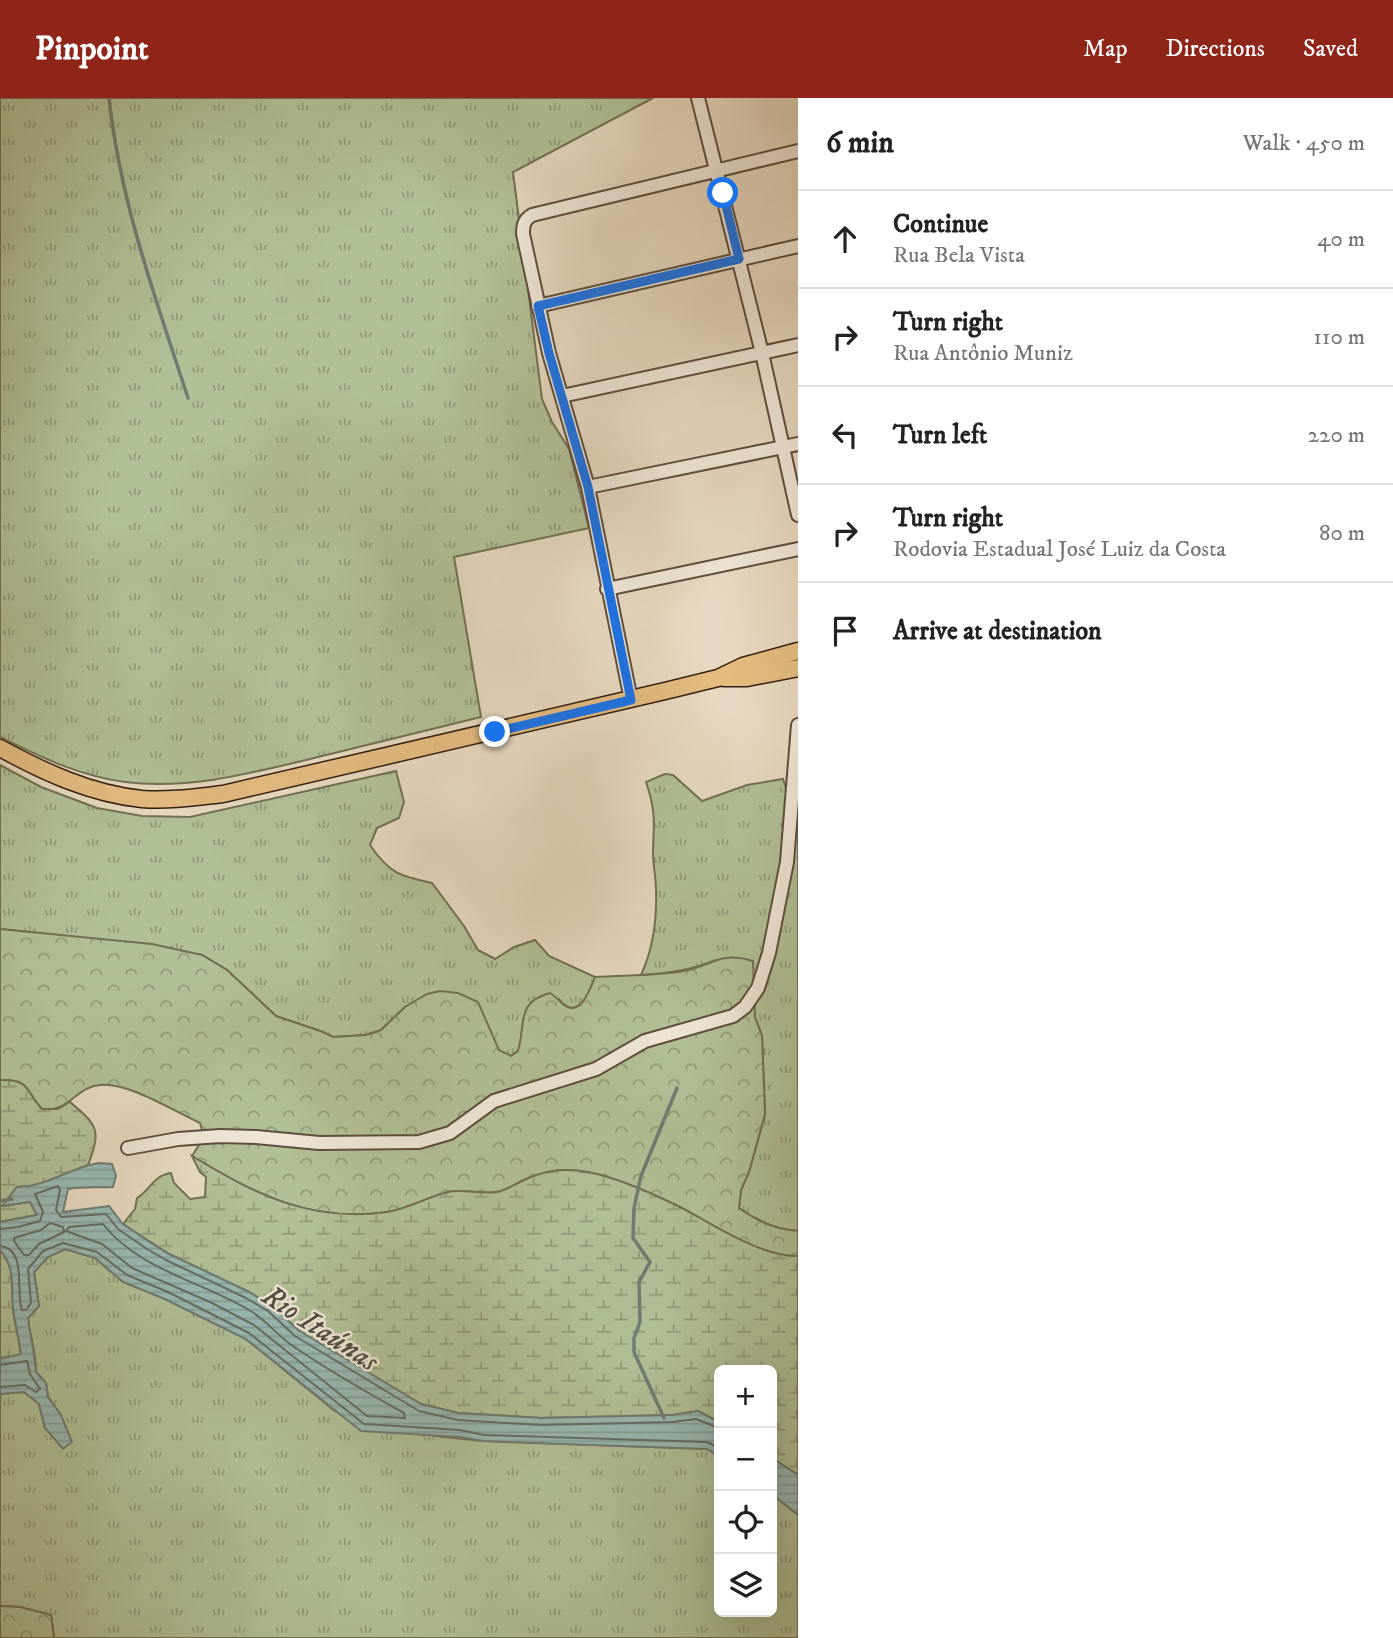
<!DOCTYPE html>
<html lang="en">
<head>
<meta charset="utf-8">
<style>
  :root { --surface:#fff; --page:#f2f2f2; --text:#222; --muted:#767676; --line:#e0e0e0; --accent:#8f2418 }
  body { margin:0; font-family:"IM FELL DW Pica",serif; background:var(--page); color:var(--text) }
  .controls { position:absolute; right:21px; bottom:21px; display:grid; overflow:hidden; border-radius:10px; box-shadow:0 7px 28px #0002 }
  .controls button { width:63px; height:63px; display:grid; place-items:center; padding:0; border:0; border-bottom:2px solid var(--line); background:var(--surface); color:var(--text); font:35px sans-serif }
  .stop { position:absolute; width:21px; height:21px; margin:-16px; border:5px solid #1a73e8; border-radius:50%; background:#fff }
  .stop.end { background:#1a73e8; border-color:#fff; box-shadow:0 2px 7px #0008 }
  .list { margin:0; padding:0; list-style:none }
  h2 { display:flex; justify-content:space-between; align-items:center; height:91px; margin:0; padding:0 28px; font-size:30px }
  h2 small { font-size:23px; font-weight:400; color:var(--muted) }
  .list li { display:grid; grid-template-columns:46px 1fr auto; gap:21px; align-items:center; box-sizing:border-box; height:98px; padding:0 28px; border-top:2px solid var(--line) }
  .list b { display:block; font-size:26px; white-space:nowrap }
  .list p { margin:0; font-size:23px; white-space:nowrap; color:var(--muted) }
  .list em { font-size:23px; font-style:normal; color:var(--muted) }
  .icon { flex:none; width:38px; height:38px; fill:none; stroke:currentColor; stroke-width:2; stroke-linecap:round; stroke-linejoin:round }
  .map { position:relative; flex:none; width:798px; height:1540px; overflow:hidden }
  header { display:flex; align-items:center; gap:42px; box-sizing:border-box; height:98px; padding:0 35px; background:var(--accent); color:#fff }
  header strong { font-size:33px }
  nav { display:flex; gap:38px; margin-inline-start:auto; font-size:24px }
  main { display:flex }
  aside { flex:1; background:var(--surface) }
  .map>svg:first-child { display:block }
</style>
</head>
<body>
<header>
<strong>Pinpoint</strong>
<nav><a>Map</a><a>Directions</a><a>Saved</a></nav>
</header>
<main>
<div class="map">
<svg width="798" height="1540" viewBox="0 0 798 1540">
  <defs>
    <pattern id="grass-tufts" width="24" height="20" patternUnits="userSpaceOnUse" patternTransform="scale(1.75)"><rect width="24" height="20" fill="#b1c097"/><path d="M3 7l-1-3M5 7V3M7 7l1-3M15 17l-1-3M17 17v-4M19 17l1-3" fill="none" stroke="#919b7a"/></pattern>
    <pattern id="forest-crowns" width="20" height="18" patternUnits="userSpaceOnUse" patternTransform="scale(1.75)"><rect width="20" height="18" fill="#b1c097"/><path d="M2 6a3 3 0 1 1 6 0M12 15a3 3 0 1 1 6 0" fill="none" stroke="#919b7a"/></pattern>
    <pattern id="wetland-marsh" width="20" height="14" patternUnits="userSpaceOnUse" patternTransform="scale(1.75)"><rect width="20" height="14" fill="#b1c097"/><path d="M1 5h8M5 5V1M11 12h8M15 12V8" fill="none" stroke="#919b7a"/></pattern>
    <pattern id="water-rules" width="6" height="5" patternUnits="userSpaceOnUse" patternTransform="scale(1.75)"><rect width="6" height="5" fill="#97bab3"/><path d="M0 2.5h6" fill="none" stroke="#839f99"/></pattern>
  </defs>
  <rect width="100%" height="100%" fill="#e7d9c1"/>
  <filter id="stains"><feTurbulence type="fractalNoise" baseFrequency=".00286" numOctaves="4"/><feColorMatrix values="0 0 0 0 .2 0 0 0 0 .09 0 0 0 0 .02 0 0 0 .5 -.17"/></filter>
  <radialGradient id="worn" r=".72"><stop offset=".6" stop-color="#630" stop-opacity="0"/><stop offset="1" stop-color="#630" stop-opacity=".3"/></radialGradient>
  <path fill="url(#grass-tufts)" stroke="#727054" stroke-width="2" d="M0 0H653L513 74 542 301 552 324 569 351 589 430 454 459 481 619C425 633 370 646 314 660 251 675 190 692 125 684 79 678 41 659 0 639Z
    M0 667 41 689 97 710 142 718 190 719 396 673 404 704 399 720 377 730 370 747C389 775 399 778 432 785L464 828 478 852 495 861 514 849 535 842 549 858 595 879C589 896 577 924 559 901L523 921V938L518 953 511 958 405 909 381 932 366 937 333 939 323 934 276 918 227 872 202 857 75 839 0 831Z
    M665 676 673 677 702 703 747 687 783 681 787 693 798 691V1133C776 1132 757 1123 739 1110L741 1092 749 1074 765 1016 762 938 755 919 753 900 716 862C692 872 666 876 641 877 653 851 657 822 656 792 656 779 653 767 653 754 654 725 656 713 646 684Z
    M65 1151 95 1160 123 1184 165 1201 246 1241 335 1313 435 1338 483 1343 707 1351 719 1358V1514H772V1396L798 1417V1540H54L51 1517 20 1509 0 1508V1296L24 1294 39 1306 45 1330 61 1317 48 1299 46 1285 36 1274C36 1255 30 1238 28 1220L39 1208 34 1174 48 1159Z"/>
  <path fill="url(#forest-crowns)" stroke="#727054" stroke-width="2" d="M0 831 152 846 202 857 227 872 276 918 323 934 333 939 366 937 381 932 405 909 427 896 440 893 458 895 478 904 499 952 511 958 518 953C526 925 516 904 550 895 555 898 558 902 563 906 580 921 590 891 595 879 625 877 655 878 684 873 714 867 720 853 753 863L755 919 762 938 765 1016 749 1074 741 1092 739 1110C757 1123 776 1132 798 1133V1158C760 1160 710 1124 676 1107 653 1096 612 1078 587 1074 562 1069 542 1073 520 1084 514 1087 507 1091 501 1093 484 1098 464 1090 448 1094 427 1099 408 1111 387 1114 310 1125 255 1096 192 1058L204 1039 200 1025C173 1013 129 984 100 987 77 988 67 1016 42 1011 25 994 32 981 0 982Z
    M0 1508 20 1509 51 1517 54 1540H0Z"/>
  <path fill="url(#wetland-marsh)" stroke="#727054" stroke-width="2" d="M0 982C32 981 25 994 42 1011H58L70 1004C97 1027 102 1031 88 1067L35 1088 17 1089 3 1108 30 1104 37 1117 0 1124Z
    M192 1058C255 1096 310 1125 387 1114 408 1111 427 1099 448 1094 464 1090 484 1098 501 1093 507 1091 514 1087 520 1084 542 1073 562 1069 587 1074 612 1078 653 1096 676 1107 710 1124 760 1159 798 1158V1377L772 1360V1272H719V1324L698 1313 673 1317 542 1320 458 1315 421 1306 298 1232 272 1208 249 1194 169 1156 123 1126 135 1111 137 1100C152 1091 152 1078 171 1075L174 1085 190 1101 205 1099 206 1079 200 1074Z
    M0 1152C16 1170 11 1189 13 1211 15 1226 19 1242 21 1257L0 1261Z"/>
  <path fill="url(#water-rules)" stroke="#6f7c72" stroke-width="2" d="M99 1065 112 1066 116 1078 113 1089C97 1090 83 1088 68 1091L63 1114 109 1108 123 1126 151 1145 169 1156 249 1194 272 1208 298 1232 421 1306 458 1315 542 1320 673 1317 698 1313 719 1324V1358L707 1351 483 1343 460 1339 361 1333 246 1241 165 1201 123 1184 95 1160 65 1151 48 1159 34 1174 39 1208 28 1220C30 1238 35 1255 36 1274L46 1285 48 1299 61 1317 72 1344 63 1351 45 1330 39 1306 24 1294 0 1296V1261L21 1256C19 1241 15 1226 13 1211 11 1189 16 1170 0 1152V1124L37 1117 30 1104 2 1108 17 1089C50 1088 68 1070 99 1065Z
    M772 1360 798 1377V1417L772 1396Z"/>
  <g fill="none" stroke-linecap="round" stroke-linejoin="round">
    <path stroke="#646c62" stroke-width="2" d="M50 1125 63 1129 64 1134 39 1146 29 1157H24L14 1143V1140L41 1132Z
      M103 1126C138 1171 202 1184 249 1212 265 1221 275 1235 290 1246 326 1271 366 1294 404 1315L405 1320 367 1318 254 1227 210 1204 132 1170 102 1146 66 1133 69 1129Z
      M0 1131 18 1129 40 1123 43 1114 35 1096 58 1088 60 1092 56 1112 61 1119 106 1116 118 1131 147 1151 166 1162 246 1200 268 1213 295 1238 419 1313 458 1322 541 1327 673 1324 696 1321 719 1330
      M0 1148C28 1151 15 1195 22 1212H26L31 1205 28 1171 43 1153 63 1145 97 1154 127 1177 168 1194 249 1235 364 1326 460 1332 484 1337 707 1344 719 1350
      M0 1267 27 1263 30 1276 40 1291 36 1294 25 1287 0 1289"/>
    <path stroke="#6f7c72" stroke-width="3.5" d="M109 0C120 103 156 202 188 300
      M0 1103 12 1101
      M664 1320 634 1254V1240L640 1224 639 1184 650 1164 633 1140 634 1110 641 1078 677 990"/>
    <g stroke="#5f4e3d" stroke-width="16">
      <path id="minor" d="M698 0 762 255 798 417
        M538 208 798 148
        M562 298 798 247
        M588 389 798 346
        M607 491 798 451
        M631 602 588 389 549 255 523 136C523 127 524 122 532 117L798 53
        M128 1050 178 1041 220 1038 256 1039 319 1045 419 1044 450 1035 494 1003 596 971 645 943 733 918 745 909 758 890 769 855 787 764 798 627"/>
    </g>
    <g stroke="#321f11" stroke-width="19">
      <path id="major" d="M724 580H747L798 570
        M0 650C44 674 91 696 142 701 169 703 196 699 223 696L665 593 718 580 743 568 798 553"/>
    </g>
    <use href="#minor" stroke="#efe6d7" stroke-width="12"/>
    <use href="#major" stroke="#e4bc80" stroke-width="16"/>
  </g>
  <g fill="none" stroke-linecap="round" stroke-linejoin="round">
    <path stroke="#1a73e8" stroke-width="9" d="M495 634 631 602 588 389 549 255 538 208 739 161 723 95"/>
  </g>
  <g text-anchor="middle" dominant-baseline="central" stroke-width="5" stroke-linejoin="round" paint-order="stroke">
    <g font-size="30" font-style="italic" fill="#504e42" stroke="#efe6d7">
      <text transform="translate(320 1231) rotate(33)">Rio Itaúnas</text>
    </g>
  </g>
  <rect width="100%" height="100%" filter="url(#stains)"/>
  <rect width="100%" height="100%" fill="url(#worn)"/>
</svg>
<div class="controls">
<button>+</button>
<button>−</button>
<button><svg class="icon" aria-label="locate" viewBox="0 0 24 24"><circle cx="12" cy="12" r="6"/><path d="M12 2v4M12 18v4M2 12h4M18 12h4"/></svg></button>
<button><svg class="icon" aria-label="layers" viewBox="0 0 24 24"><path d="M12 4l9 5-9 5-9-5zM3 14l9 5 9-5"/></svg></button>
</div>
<div class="stop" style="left:723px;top:95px"></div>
<div class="stop end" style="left:495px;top:634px"></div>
</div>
<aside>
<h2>6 min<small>Walk · 450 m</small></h2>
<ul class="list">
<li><svg class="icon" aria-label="ahead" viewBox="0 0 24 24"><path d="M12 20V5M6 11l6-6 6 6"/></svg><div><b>Continue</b><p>Rua Bela Vista</p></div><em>40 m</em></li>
<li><svg class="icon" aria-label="right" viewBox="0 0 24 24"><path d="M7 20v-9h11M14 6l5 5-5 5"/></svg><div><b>Turn right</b><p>Rua Antônio Muniz</p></div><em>110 m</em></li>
<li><svg class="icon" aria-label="left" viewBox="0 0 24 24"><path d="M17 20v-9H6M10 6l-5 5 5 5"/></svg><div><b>Turn left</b></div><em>220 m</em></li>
<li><svg class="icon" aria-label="right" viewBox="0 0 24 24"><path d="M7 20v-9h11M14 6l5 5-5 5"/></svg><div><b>Turn right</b><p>Rodovia Estadual José Luiz da Costa</p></div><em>80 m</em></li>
<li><svg class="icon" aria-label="arrive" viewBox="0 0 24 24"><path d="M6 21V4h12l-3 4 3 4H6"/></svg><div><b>Arrive at destination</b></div></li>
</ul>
</aside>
</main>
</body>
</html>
